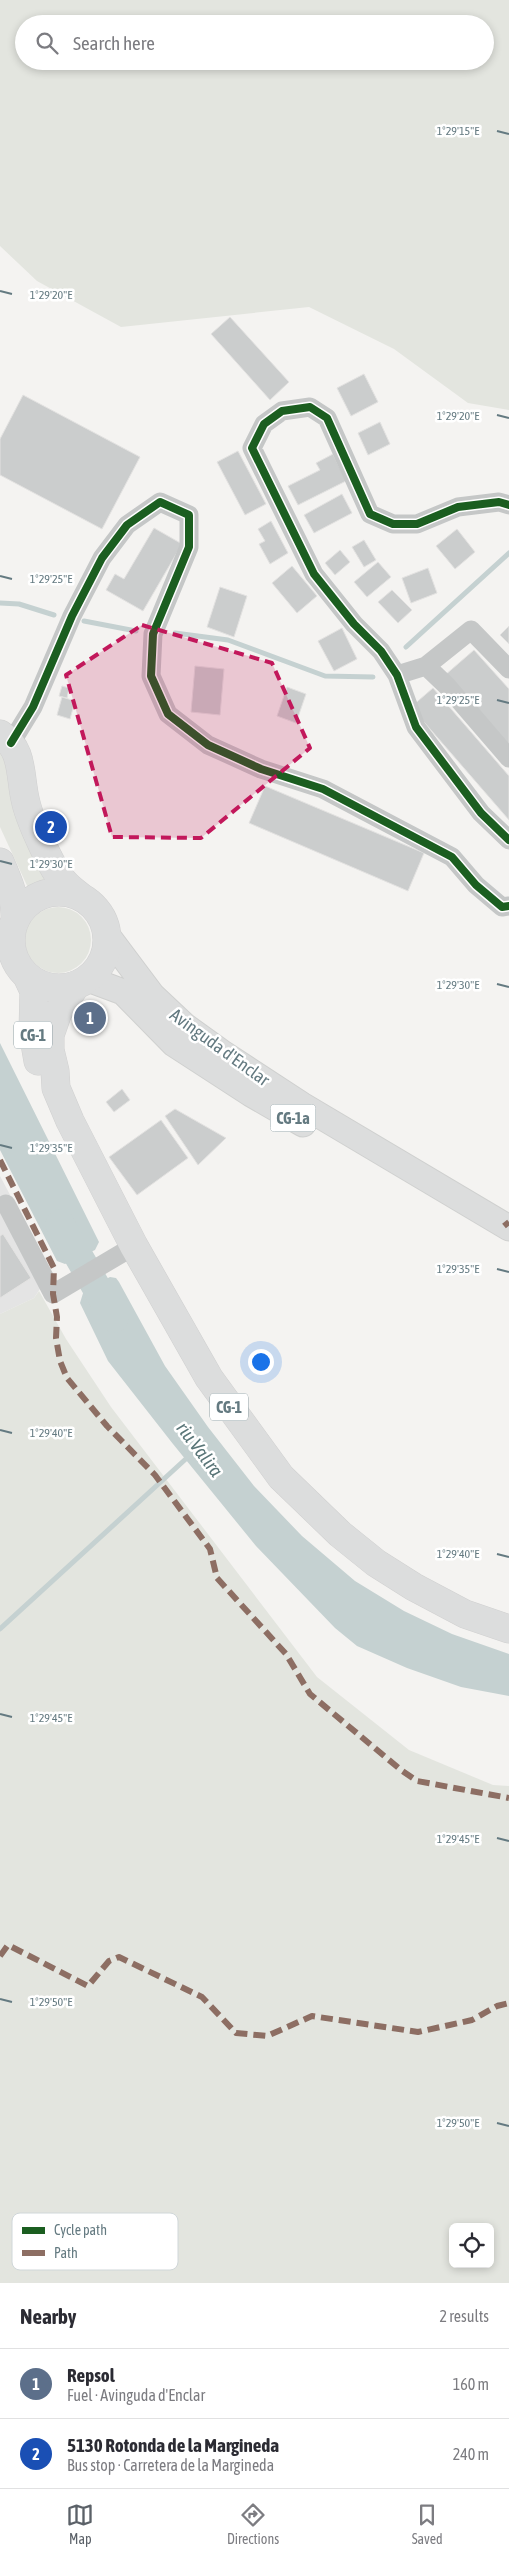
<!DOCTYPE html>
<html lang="en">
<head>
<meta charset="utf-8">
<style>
  :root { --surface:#fff; --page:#f7f7f7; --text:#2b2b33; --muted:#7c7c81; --line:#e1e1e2; --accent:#5b6168 }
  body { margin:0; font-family:"Asap Condensed",sans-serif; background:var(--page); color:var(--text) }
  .controls { position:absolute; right:15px; bottom:15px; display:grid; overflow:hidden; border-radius:8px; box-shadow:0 2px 8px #0003 }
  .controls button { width:45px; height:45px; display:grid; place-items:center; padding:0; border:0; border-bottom:1px solid var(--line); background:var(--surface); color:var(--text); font:25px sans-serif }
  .you { position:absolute; left:260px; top:1361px; width:18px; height:18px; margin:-12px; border:4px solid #fff; border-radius:50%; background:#1a73e8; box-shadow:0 0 0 8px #1a73e833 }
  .badge { display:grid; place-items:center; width:32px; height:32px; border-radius:50%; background:var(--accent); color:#fff; font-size:16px; font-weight:700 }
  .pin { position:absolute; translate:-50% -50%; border:2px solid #fff; box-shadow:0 1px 5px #0006 }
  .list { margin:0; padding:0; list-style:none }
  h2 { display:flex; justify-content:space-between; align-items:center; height:65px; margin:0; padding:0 20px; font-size:21px }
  h2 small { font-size:16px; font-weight:400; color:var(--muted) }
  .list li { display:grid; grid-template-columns:32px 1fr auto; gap:15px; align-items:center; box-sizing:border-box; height:70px; padding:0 20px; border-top:1px solid var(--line) }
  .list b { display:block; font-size:19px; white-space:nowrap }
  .list p { margin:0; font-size:16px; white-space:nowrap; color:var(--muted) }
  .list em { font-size:16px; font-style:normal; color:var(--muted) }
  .icon { flex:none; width:28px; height:28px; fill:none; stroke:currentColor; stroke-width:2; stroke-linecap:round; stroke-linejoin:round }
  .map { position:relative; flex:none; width:509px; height:2283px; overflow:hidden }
  .search { position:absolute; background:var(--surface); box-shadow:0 2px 8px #0003; left:15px; right:15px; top:15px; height:55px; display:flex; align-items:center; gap:12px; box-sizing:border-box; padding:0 18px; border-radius:28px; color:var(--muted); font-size:19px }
  .sheet { height:205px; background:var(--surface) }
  nav { display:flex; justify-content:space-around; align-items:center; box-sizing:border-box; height:70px; border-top:1px solid var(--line); background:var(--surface); font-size:14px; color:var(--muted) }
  nav a { display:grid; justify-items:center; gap:2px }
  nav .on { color:var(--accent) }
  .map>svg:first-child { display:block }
</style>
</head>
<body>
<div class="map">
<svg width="509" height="2283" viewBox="0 0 509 2283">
  <rect width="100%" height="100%" fill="#f4f3f1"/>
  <path fill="#e4e4e4" d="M0 1176 51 1272 34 1298 0 1314Z"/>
  <path fill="#e3e5df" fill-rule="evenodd" d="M0 0H509V410L468 403 394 349 309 307 121 327 37 281 0 246ZM24 24H485V61H24Z
    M0 752 5 757 47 883 30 892 0 827Z
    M25 940a33 33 0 1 1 66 0a33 33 0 1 1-66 0Z
    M39 1291 66 1339 111 1407 317 1677 409 1750 493 1785 509 1786V2283H0V1314L34 1298ZM453 2227H490V2264H453Z"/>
  <path fill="#c5d1d1" d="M0 1043 99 1242 95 1250 65 1264 57 1261 0 1150Z
    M110 1277 116 1278 119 1282 165 1366 208 1427 254 1486 302 1536 355 1581 404 1611 452 1634 509 1654V1696L461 1687 407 1668 357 1646 335 1628 256 1546 173 1444 108 1361 80 1303 84 1290Z"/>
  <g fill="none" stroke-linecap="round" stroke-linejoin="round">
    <path stroke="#c5d1d1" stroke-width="5" d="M0 603 19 604 54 615
      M84 621 136 631
      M175 633 228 640 325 676 373 677
      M406 647 509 553
      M0 1629 189 1456"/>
    <path stroke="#c5d1d1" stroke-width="29" d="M60 1224 114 1318"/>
  </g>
  <path fill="#cbcdcd" stroke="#e3e2e1" d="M230 317 289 382 270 400 211 334Z
    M364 374 378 402 351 416 337 388Z
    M23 395 140 457 102 529 0 475V439Z
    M380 422 390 444 368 455 358 433Z
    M238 451 266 504 245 515 217 462Z
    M333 454 346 481 298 505 288 486 320 470 316 463Z
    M342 494 352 513 314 533 304 515Z
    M271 521 288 553 270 564 259 544 265 541 258 529Z
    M154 528 182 544 143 611 106 590 115 574 124 579Z
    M457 529 475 552 455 569 436 546Z
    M364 540 376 560 364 567 352 547Z
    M340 550 350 562 335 575 325 563Z
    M378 562 391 577 367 597 354 582Z
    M292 566 317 596 297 613 272 583Z
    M428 568 437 593 411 603 402 578Z
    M220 587 247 596 234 637 207 627Z
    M392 590 412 610 398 623 378 602Z
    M509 626V644L500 635Z
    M342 628 357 659 334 671 318 641Z
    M474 650 509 689V748L444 676Z
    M195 666 224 669 220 715 191 712Z
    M62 686 69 688 67 698 59 696Z
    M287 687 306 694 296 723 277 716Z
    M433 688 509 776V820L411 707Z
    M62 697 75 701 70 719 57 715Z
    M265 786 424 853 408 891 249 823Z
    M122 1089 130 1100 114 1112 106 1102Z
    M175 1109 226 1138 198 1165 165 1116Z
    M161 1120 188 1158 137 1195 109 1157Z
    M3 1234 31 1278 0 1298V1236Z"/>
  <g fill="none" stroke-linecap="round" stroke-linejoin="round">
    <g stroke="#cfd0cf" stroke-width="27">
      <path id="major" d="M107 935 152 995 185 1026 221 1052 302 1105 509 1228
        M88 979 123 992 174 1044 251 1094 303 1124"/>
    </g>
    <g stroke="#d0d0d0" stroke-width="29">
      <path id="highway" d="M0 734C25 750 19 777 26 803 30 820 52 870 64 882 69 888 75 892 81 897
        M0 862C9 882 16 899 15 921
        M11 940a48 48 0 1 1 96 0a48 48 0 1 1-96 0Z
        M27 976 34 991 33 1032 38 1061
        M76 985 58 1012 50 1035V1050L55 1071 56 1088 70 1121 134 1246 209 1378 281 1477 340 1534 376 1563 414 1587 465 1614 509 1629"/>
    </g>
    <path stroke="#c5c7c7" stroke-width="19" d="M509 505 499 502 458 507 417 524H393L370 514 327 418 310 407 282 411 264 424 252 448 314 574 354 624 381 651 397 675 416 727 481 813 509 840
      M426 666 471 630 509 669
      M397 675 426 666 447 686 509 758
      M11 743 33 707 72 616 102 558 127 525 160 502 189 515V547L153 634 151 676 168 714 208 745 261 769 323 789 452 857 476 885 502 907 509 906
      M6 1204 53 1294 134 1246"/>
    <use href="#major" stroke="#dcdddd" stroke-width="25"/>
    <use href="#highway" stroke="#dcdddd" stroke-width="28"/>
    <path stroke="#8d6e63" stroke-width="6" stroke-dasharray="12 6" stroke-linecap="butt" d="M0 1160 54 1268 53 1294 57 1317 56 1338 60 1361 67 1378 107 1426 155 1475 210 1549 217 1578 286 1654 310 1694 401 1770 417 1781 509 1798
      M504 1226 509 1222
      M0 1956 8 1945 88 1986 109 1961 119 1957 202 1997 236 2033 267 2036 312 2016 418 2032 472 2020 497 2006 509 2003"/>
    <g stroke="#fff" stroke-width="11">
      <path id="cycleway" d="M509 505 499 502 458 507 417 524H393L370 514 327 418 310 407 282 411 264 424 252 448 314 574 354 624 381 651 397 675 416 727 481 813 509 840
        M11 743 33 707 72 616 102 558 127 525 160 502 189 515V547L153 634 151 676 168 714 208 745 261 769 323 789 452 857 476 885 502 907 509 906"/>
    </g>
    <use href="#cycleway" stroke="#1b5e20" stroke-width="8"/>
  </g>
  <path fill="#c2185b" fill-opacity="0.2" stroke="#c2185b" stroke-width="4" stroke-dasharray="10 6" stroke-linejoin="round" d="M142 625 272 663 310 748 201 838 112 837 66 675Z"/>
  <path fill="none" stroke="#647a81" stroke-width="2" d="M497 131 509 134M0 291 12 294M497 415 509 418M0 576 12 579M497 700 509 703M0 861 12 864M497 984 509 987M0 1145 12 1148M497 1269 509 1272M0 1430 12 1433M497 1554 509 1557M0 1714 12 1717M497 1838 509 1841M0 1999 12 2002M497 2123 509 2126"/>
  <g text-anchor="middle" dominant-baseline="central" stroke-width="5" stroke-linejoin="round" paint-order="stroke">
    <g fill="#fff" stroke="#92a2a7" stroke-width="1">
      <rect x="14" y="1021.5" width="38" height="27" rx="4"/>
      <rect x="270.5" y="1104.5" width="45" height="27" rx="4"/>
      <rect x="210" y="1393.5" width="38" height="27" rx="4"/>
    </g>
    <g font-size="16" font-weight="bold" fill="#647a81">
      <text x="33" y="1035">CG-1</text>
      <text x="293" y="1118">CG-1a</text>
      <text x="229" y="1407">CG-1</text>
    </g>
    <g font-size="18" fill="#647a81" stroke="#fff">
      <text transform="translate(220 1047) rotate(36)">Avinguda d'Enclar</text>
    </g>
    <g font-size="19" font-style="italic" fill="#5a7678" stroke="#fff">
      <text transform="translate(200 1449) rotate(53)">riu Valira</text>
    </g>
  </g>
  <rect x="12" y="2213" width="166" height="57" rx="8" fill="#fff" stroke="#d0d7d9" stroke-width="1"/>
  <rect x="22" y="2227" width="23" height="7" fill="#1b5e20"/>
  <rect x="22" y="2250" width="23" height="6" fill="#8d6e63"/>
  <g font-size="14" fill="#647a81">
    <text x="54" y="2235">Cycle path</text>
    <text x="54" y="2258">Path</text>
  </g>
  <g font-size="12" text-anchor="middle" fill="#647a81" stroke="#fff" stroke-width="5" stroke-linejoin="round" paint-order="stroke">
    <text x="458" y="135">1°29'15"E</text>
    <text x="51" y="299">1°29'20"E</text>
    <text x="458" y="420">1°29'20"E</text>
    <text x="51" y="583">1°29'25"E</text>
    <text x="458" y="704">1°29'25"E</text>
    <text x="51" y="868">1°29'30"E</text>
    <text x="458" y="989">1°29'30"E</text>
    <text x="51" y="1152">1°29'35"E</text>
    <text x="458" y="1273">1°29'35"E</text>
    <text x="51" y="1437">1°29'40"E</text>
    <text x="458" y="1558">1°29'40"E</text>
    <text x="51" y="1722">1°29'45"E</text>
    <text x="458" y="1843">1°29'45"E</text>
    <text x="51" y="2006">1°29'50"E</text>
    <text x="458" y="2127">1°29'50"E</text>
  </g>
</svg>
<div class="controls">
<button><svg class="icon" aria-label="locate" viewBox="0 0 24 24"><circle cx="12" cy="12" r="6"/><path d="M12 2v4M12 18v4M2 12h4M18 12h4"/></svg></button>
</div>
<div class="you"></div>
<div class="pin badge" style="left:90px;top:1018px;background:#5c6f8a">1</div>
<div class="pin badge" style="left:51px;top:827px;background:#1a4fb4">2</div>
<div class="search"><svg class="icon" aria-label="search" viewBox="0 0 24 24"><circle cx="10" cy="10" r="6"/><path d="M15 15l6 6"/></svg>Search here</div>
</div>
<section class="sheet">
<h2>Nearby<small>2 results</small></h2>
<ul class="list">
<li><span class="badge" style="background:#5c6f8a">1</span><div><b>Repsol</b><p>Fuel · Avinguda d'Enclar</p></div><em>160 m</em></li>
<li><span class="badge" style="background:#1a4fb4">2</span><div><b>5130 Rotonda de la Margineda</b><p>Bus stop · Carretera de la Margineda</p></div><em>240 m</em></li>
</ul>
</section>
<nav>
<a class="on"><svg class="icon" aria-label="map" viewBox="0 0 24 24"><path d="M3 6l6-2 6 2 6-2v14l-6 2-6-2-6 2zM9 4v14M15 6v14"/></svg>Map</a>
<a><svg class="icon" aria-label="directions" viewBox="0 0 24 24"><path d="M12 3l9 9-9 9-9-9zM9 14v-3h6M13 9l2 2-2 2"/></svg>Directions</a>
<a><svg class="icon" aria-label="saved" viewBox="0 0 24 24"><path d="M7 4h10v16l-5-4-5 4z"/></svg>Saved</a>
</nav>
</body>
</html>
